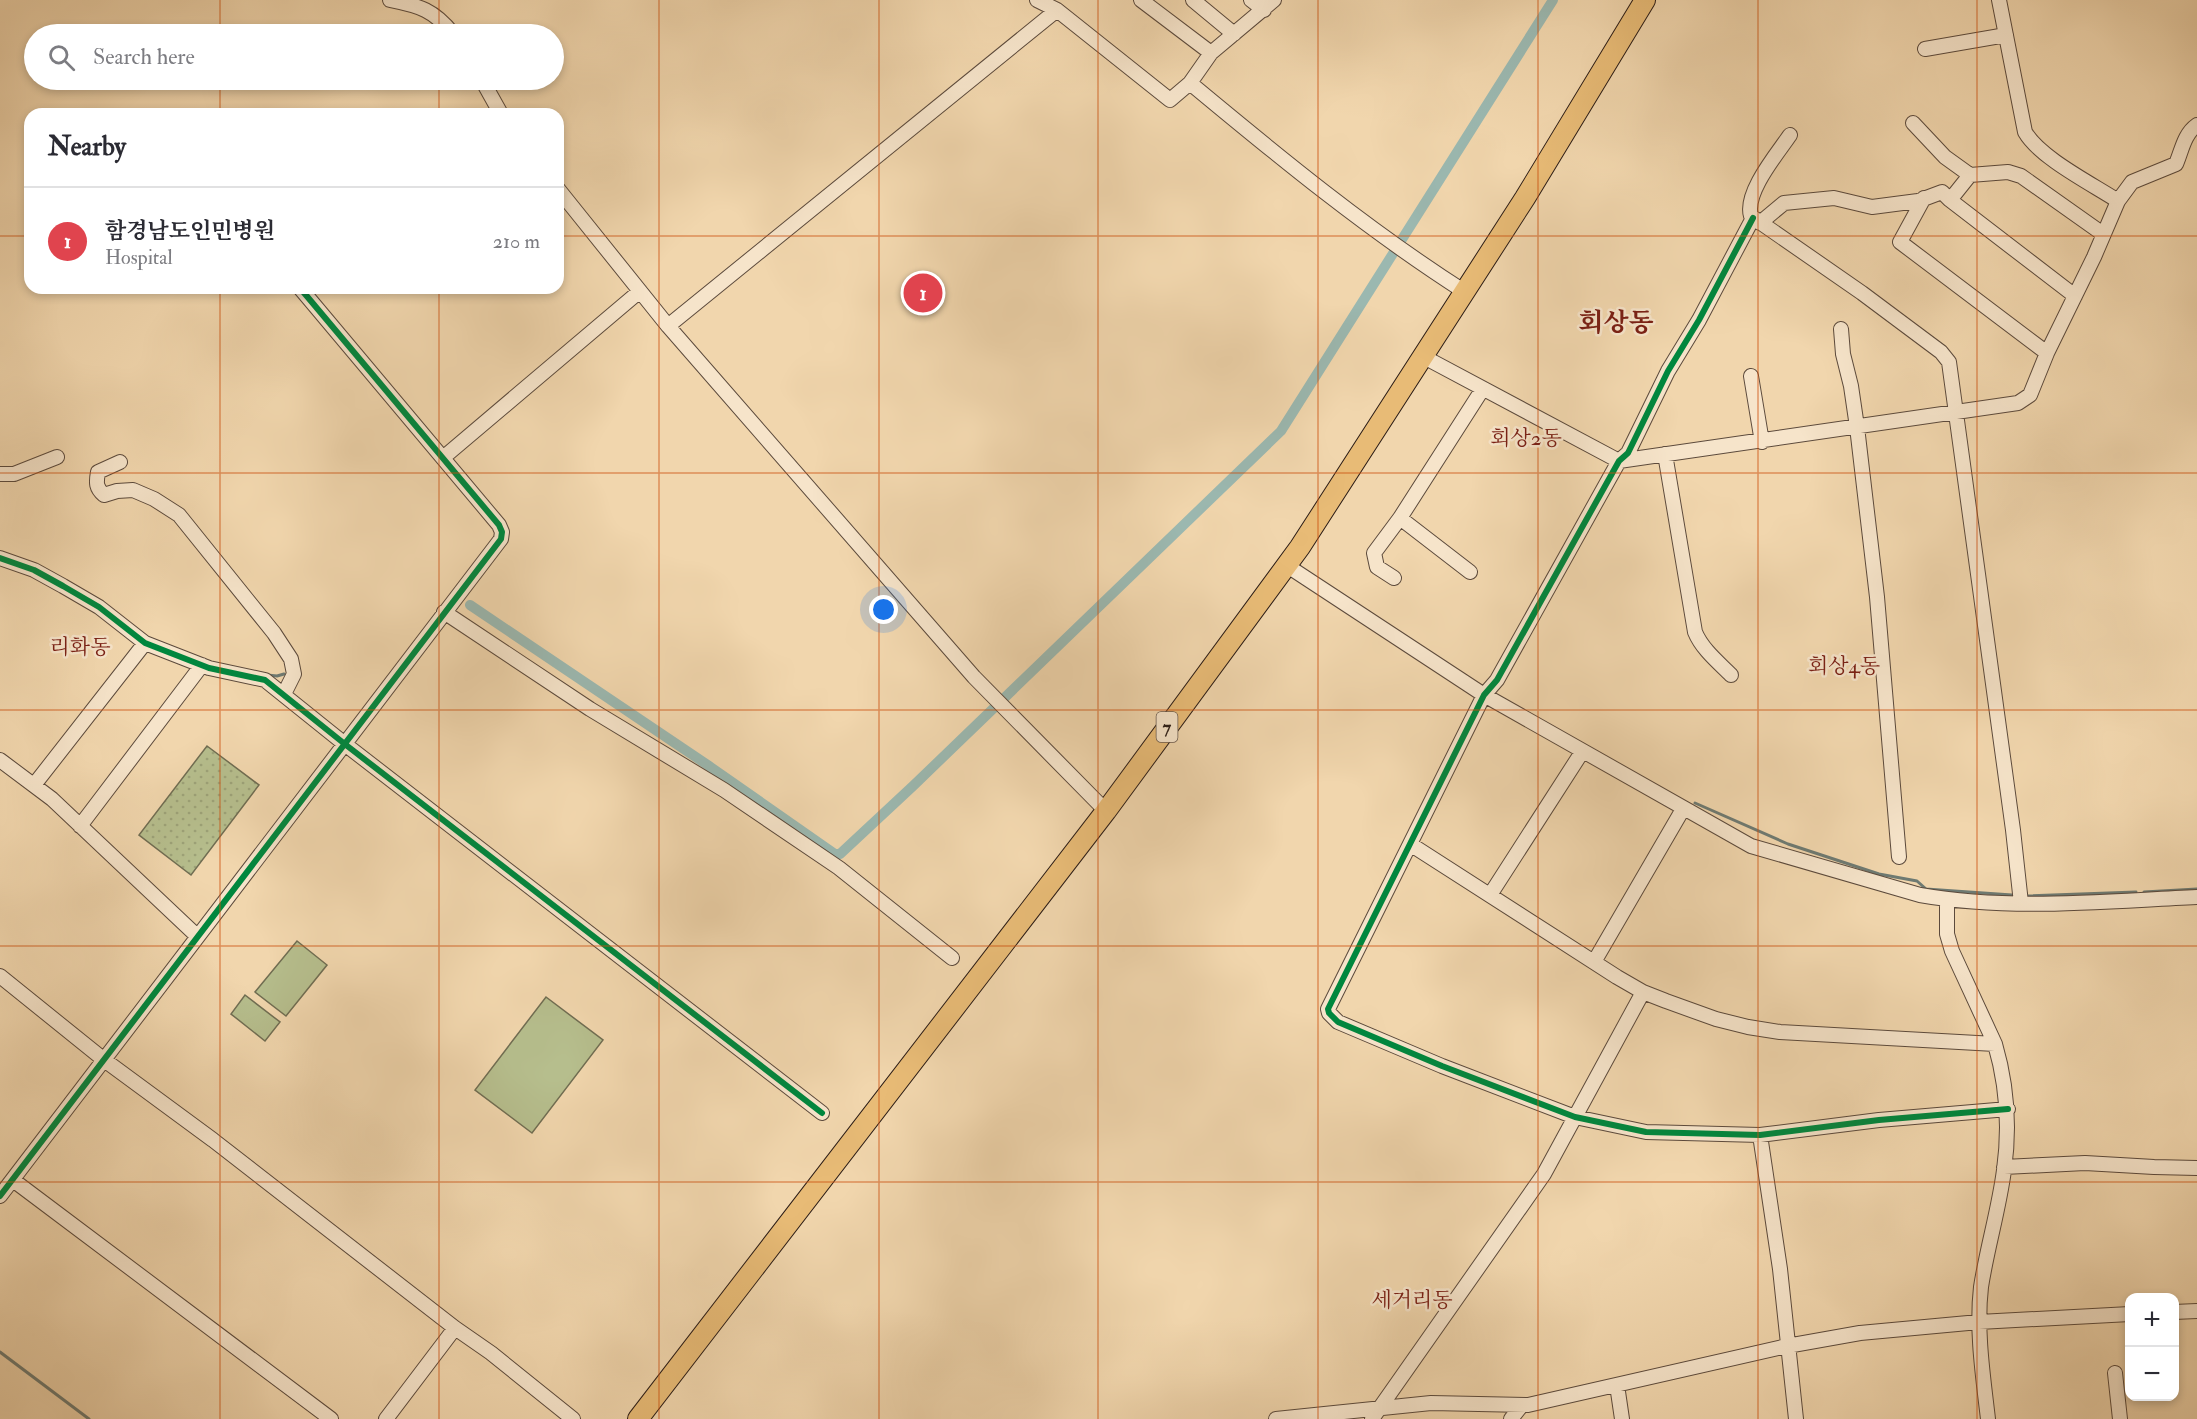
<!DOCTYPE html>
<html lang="en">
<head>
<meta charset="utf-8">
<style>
  :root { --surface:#fff; --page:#f7f7f7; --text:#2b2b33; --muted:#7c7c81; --line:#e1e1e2; --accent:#8f2418 }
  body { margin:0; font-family:"IM FELL Double Pica","Noto Serif KR",serif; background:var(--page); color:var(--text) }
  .controls { position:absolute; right:18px; bottom:18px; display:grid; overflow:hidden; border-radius:12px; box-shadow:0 3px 9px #0003 }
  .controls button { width:54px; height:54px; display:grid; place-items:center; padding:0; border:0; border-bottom:2px solid var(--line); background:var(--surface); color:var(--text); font:30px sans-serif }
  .you { position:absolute; left:884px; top:610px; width:21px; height:21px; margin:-15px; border:4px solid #fff; border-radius:50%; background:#1a73e8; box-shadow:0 0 0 9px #1a73e833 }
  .badge { display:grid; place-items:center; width:39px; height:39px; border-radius:50%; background:var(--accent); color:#fff; font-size:20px; font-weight:700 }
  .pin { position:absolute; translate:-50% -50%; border:3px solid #fff; box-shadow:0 2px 6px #0006 }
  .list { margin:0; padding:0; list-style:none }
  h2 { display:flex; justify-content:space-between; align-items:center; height:78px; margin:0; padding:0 24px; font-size:26px }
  h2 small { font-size:20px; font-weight:400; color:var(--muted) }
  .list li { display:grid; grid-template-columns:39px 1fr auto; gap:18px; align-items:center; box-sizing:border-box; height:108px; padding:0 24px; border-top:2px solid var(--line) }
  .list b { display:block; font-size:22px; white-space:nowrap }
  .list p { margin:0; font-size:20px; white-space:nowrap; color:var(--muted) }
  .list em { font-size:20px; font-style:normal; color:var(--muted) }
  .icon { flex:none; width:33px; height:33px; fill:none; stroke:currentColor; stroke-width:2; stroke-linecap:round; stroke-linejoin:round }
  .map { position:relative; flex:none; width:2197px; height:1419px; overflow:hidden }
  .search { position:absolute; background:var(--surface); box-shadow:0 3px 9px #0003; left:24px; top:24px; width:540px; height:66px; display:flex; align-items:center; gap:15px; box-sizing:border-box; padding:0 21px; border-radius:33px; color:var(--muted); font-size:22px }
  .panel { position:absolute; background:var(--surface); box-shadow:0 3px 9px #0003; left:24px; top:108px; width:540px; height:186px; border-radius:18px }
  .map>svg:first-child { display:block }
</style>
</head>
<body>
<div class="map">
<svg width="2197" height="1419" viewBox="0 0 2197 1419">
  <defs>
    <pattern id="grass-dots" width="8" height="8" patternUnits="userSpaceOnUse" patternTransform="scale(1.5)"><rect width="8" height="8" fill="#b6be8d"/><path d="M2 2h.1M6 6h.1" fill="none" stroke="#9da379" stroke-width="1.8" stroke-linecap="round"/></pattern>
  </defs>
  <rect width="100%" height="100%" fill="#f1d6ad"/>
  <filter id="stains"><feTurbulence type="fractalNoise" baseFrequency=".00333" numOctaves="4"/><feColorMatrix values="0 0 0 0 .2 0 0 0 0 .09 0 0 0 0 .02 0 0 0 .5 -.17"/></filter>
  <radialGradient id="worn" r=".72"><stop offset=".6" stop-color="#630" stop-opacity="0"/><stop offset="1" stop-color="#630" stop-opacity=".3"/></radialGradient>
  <path fill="url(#grass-dots)" stroke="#706d52" stroke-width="1.5" d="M207 746 259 785 191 875 139 835Z"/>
  <path fill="#b6be8d" stroke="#706d52" stroke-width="1.5" d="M297 941 327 965 286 1016 255 992Z
    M245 995 280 1022 265 1041 231 1014Z
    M546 997 603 1040 532 1133 475 1090Z"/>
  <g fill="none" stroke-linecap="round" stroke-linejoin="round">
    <path stroke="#6e7a72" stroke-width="3" d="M267 675 277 676 284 674
      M1695 803 1788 844 1879 874 1917 881 1926 889 2012 895
      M2144 892 2197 889
      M2026 893 2027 896 2136 892
      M0 1352 89 1419"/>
    <path stroke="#9bb8b0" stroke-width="10" d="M470 605 709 766 835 854H840L913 786 1281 431 1553 0"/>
    <g stroke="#5c4a3c" stroke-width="16">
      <path id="minor" d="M390 0C420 6 434 10 453 34
        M1037 0 1057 10 1170 100 1190 83 1211 53 1274 0
        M1141 0 1211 53
        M1193 0 1234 34
        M1251 0 1264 10
        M1999 0 2025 132C2040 158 2092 184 2118 201
        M1925 49 2006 35
        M482 80 501 114
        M1190 83C1279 157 1368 230 1465 292
        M1913 123 1945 157 1970 175 2008 172 2021 176 2103 234
        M1790 135C1777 154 1744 193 1751 216L1862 293 1941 352 1949 362 2013 830 2021 903
        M558 189 668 326 974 677 1106 811
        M1924 198 1900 242 2047 353
        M1950 200 1970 175
        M1753 218 1699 320 1668 371 1628 453 1619 461 1497 680 1484 695 1328 1009 1329 1013 1338 1022 1442 1066 1575 1117 1646 1132 1760 1135 1879 1120 2008 1109
        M1760 223 1784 203 1834 198 1872 207 1918 201 1942 192 1950 200 2075 296
        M668 326 1057 10
        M1841 329 1843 354 1851 386 1857 427 1877 597 1899 857
        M1424 357 1619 461 2018 403 2030 395 2047 353 2094 257 2118 201 2132 182 2176 164C2182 150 2184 134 2197 125
        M1751 376 1762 442
        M1665 454 1695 632C1702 649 1718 662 1731 675
        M444 457 640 291
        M120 462 98 472C96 483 96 488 104 495L117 491 133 490 154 499 179 515 274 633 291 659 294 674 284 694
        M0 474H14L57 457
        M1400 518 1470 572
        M0 558 34 570 63 586 99 607 145 643 209 668 265 680 346 745 822 1113
        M1286 565 1484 695 1751 846 1920 895C2011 911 2105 901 2197 897
        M1394 578 1377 567 1374 553 1400 518 1482 390
        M444 612 590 709 724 790 839 868 952 958
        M0 760 52 799 197 936
        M34 785 145 643
        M80 826 202 665
        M1410 844 1617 977 1643 992 1666 1001 1716 1019 1748 1027 1780 1032 1995 1044
        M1490 895 1582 752
        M1947 900V934L1952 951 1995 1044C2007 1085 2010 1127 2004 1170 1999 1209 1987 1248 1981 1287 1976 1330 1983 1376 1988 1419
        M1594 962 1683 809
        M0 976 103 1059 213 1140 455 1328 491 1353 573 1419
        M1760 1135 1780 1269 1796 1419
        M2004 1167 2085 1163 2154 1167 2197 1168
        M13 1180 331 1419
        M0 1196 501 539 502 532 499 525 300 288
        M2174 1312 2197 1311
        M2115 1373 2120 1419
        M1617 1385 1622 1419
        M386 1419 455 1328
        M1276 1419 1431 1403 1528 1405 1787 1346 1860 1333 1979 1322 2130 1314
        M1372 1419 1544 1174 1643 992
        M1511 1419 1522 1405"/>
    </g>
    <g stroke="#2b1c16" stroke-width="22">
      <path id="highway" d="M638 1419 1106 811 1300 547 1525 198 1645 0"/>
    </g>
    <use href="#minor" stroke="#f6e4ca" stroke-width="14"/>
    <use href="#highway" stroke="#e8bb76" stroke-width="20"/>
    <g stroke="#f6e4ca" stroke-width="10">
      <path id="cycleway" d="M1753 218 1699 320 1668 371 1628 453 1619 461 1497 680 1484 695 1328 1009 1329 1013 1338 1022 1442 1066 1575 1117 1646 1132 1760 1135 1879 1120 2008 1109
        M0 558 34 570 63 586 99 607 145 643 209 668 265 680 346 745 822 1113
        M0 1196 501 539 502 532 499 525 300 288"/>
    </g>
    <use href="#cycleway" stroke="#00873e" stroke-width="6"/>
  </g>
  <path fill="none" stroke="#cc500e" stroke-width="1.5" stroke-opacity="0.55" d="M220 0V34M439 0V34M659 0V1419M879 0V1419M1098 0V1419M1318 0V1419M1538 0V1419M1758 0V1419M1977 0V1419M220 80V114M439 80V114M0 236H30M558 236H2197M220 288V1419M439 288V1419M0 473H2197M0 710H2197M0 946H2197M0 1182H2197"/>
  <g text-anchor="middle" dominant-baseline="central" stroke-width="5" stroke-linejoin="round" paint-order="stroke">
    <rect fill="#f6e4ca" stroke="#68584c" stroke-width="1.5" x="1156.5" y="712" width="21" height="30" rx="4.5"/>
    <g font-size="18" font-weight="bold" fill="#2b1c16">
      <text x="1167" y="727">7</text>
    </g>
    <g font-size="21" fill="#7a1f14" stroke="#f6e4ca">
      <text x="1526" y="438">회상2동</text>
      <text x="80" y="647">리화동</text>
      <text x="1844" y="666">회상4동</text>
      <text x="1412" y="1300">세거리동</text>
    </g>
    <g font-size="26" font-weight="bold" fill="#7a1f14" stroke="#f6e4ca">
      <text x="1616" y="323">회상동</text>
    </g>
  </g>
  <rect width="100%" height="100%" filter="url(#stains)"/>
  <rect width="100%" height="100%" fill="url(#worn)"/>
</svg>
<div class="controls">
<button>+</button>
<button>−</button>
</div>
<div class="you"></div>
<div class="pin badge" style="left:923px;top:293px;background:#e0444e">1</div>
<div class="search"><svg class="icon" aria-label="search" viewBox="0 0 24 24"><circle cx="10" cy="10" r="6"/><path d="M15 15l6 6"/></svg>Search here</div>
<section class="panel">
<h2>Nearby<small></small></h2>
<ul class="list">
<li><span class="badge" style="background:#e0444e">1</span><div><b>함경남도인민병원</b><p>Hospital</p></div><em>210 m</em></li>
</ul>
</section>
</div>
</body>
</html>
